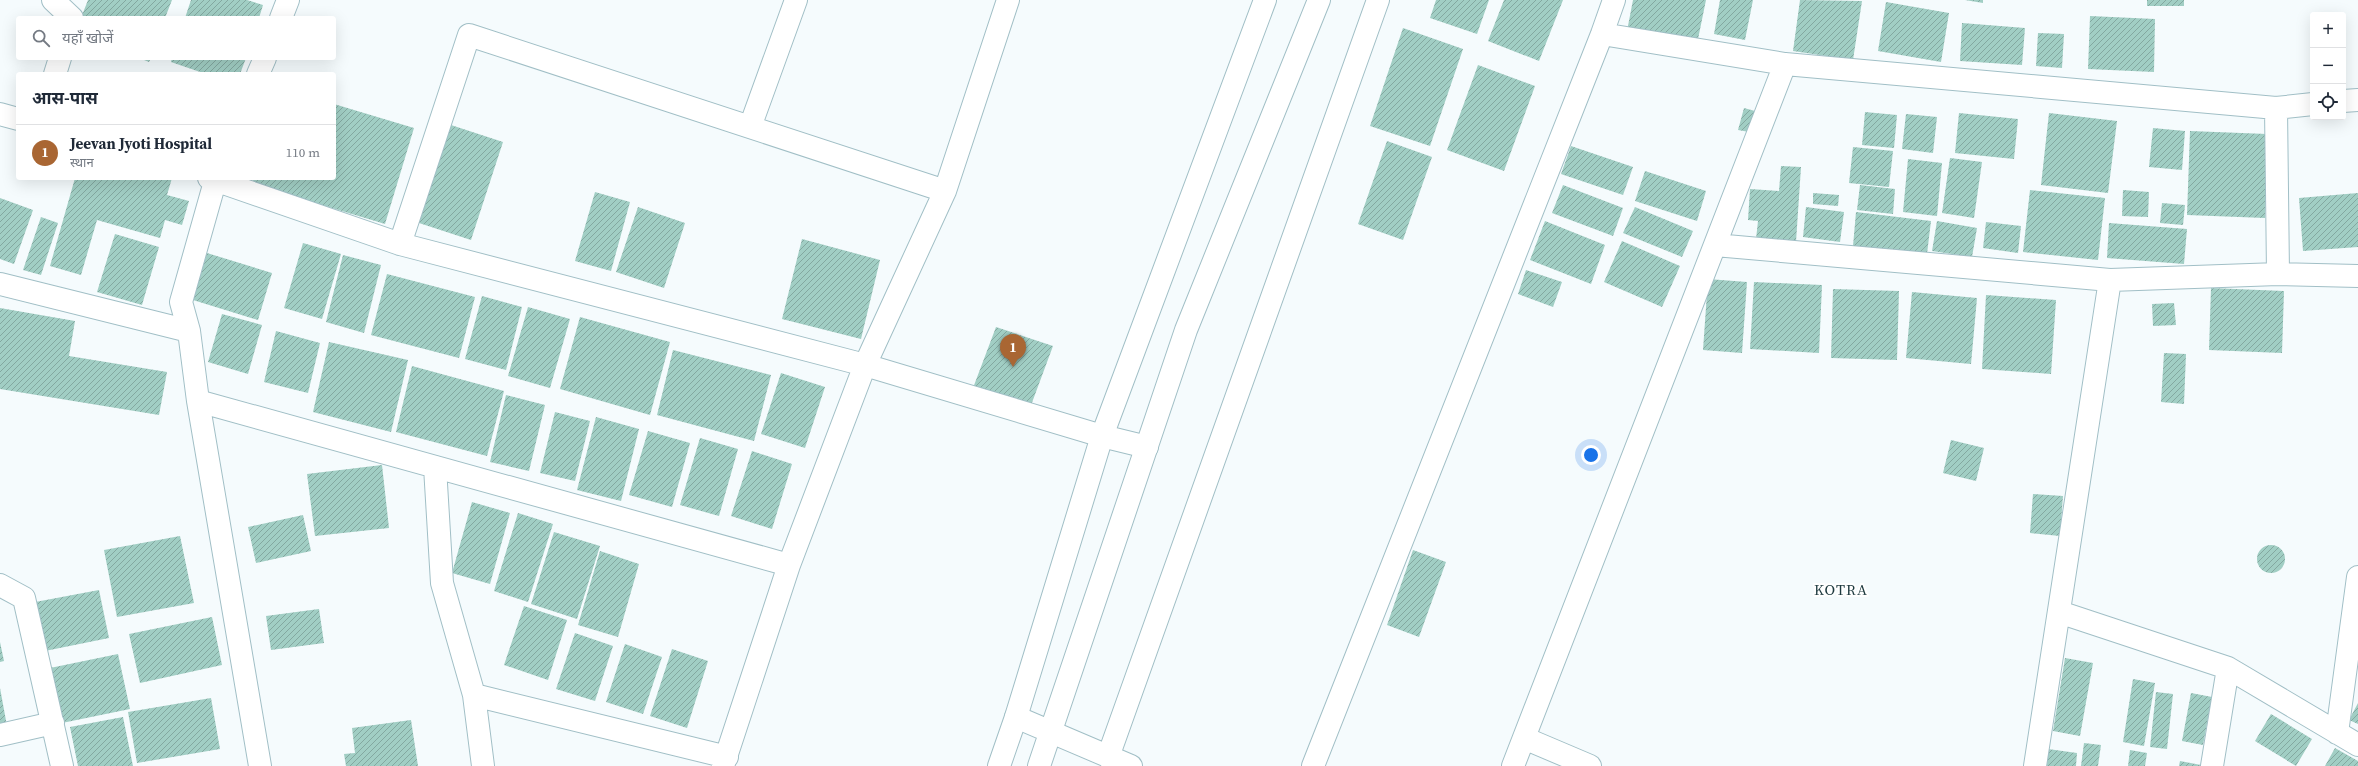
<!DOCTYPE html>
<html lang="hi">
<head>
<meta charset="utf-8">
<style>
  :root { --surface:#fff; --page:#f2f2f3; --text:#1f2937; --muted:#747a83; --line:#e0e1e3; --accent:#a96633 }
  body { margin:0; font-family:"Source Serif 4","Noto Sans Devanagari",serif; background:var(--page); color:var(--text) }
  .controls { position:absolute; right:12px; top:12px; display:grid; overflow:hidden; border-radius:4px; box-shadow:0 4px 16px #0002 }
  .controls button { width:36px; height:36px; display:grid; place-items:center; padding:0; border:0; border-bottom:1px solid var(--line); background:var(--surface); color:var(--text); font:20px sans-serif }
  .you { position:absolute; left:1591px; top:455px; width:14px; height:14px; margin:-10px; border:3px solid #fff; border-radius:50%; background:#1a73e8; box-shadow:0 0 0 6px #1a73e833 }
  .badge { display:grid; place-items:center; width:26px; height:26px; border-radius:50%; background:var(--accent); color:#fff; font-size:13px; font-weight:700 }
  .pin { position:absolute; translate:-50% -33px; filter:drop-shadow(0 1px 2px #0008) }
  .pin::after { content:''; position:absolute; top:21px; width:14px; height:12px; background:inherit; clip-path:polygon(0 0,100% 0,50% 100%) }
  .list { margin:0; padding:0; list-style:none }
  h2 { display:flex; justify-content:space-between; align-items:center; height:52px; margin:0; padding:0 16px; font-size:17px }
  h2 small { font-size:13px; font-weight:400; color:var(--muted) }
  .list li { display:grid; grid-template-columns:26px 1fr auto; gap:12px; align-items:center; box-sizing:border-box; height:56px; padding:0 16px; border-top:1px solid var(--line) }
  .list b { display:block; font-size:15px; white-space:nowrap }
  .list p { margin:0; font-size:13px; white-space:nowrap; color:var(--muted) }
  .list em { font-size:13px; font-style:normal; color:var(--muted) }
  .icon { flex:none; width:22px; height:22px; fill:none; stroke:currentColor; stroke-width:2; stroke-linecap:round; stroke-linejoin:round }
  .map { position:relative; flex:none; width:2358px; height:766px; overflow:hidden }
  .search { position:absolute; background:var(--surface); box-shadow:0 4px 16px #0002; left:16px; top:16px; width:320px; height:44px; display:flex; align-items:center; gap:10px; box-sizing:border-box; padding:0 14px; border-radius:4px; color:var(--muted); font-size:15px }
  .panel { position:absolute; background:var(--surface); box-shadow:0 4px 16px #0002; left:16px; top:72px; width:320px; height:108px; border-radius:4px }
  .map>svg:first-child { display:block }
</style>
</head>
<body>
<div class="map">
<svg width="2358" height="766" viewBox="0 0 2358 766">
  <defs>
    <pattern id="building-hatch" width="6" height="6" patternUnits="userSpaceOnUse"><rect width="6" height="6" fill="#a1cec4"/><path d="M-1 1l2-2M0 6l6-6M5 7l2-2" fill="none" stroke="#83a8a0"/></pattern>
  </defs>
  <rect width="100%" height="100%" fill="#f5fbfd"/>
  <path fill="url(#building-hatch)" d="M88 0H172L165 18H81Z
    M191 0H247L263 5 259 18H185Z
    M1436 0H1489L1477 34 1430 18Z
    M1504 0H1563L1539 61 1488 41Z
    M1633 0H1706L1697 44 1627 31Z
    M1720 0H1753L1745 40 1714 34Z
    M1800 0 1862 1 1853 60 1793 51Z
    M1965 0H1983V3Z
    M2147 0H2184V6H2147Z
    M1886 2 1949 13 1941 62 1878 51Z
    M2090 16 2155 19 2154 72 2088 69Z
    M1962 23 2025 28 2022 65 1960 61Z
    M1403 28 1463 49 1430 146 1370 126Z
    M2038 33 2064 34 2062 68 2036 66Z
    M139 58H151L149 62Z
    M172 58H246L240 74H206L171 62Z
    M1478 65 1535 86 1504 171 1447 150Z
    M334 104 414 128 385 224 252 184 254 178H334Z
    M1744 108 1755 111 1749 132 1738 130Z
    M1865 112 1897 115 1894 148 1862 145Z
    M1959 113 2018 119 2014 159 1955 153Z
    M2049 113 2117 121 2108 193 2041 185Z
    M1906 114 1937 117 1933 153 1902 149Z
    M451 125 503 142 471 240 419 223Z
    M2153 128 2185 131 2182 170 2149 167Z
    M2190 131 2267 134 2265 218 2187 215Z
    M1387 141 1432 157 1403 240 1358 224Z
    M1571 146 1633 167 1623 195 1561 174Z
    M1853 147 1893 151 1889 187 1849 183Z
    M1950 158 1982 162 1974 218 1942 213Z
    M1908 159 1942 163 1937 216 1903 212Z
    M1781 166 1801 167 1796 242 1756 239 1758 221 1748 220 1750 189 1779 191Z
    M1645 171 1706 191 1697 221 1635 201Z
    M75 178H172L167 195 189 201 182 225 165 220 160 238 97 220 81 275 50 266Z
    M1563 185 1623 208 1613 236 1552 213Z
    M1860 185 1895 189 1893 214 1857 210Z
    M2030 190 2105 198 2098 260 2023 252Z
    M2123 190 2149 192 2148 217 2122 216Z
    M595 192 630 202 611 271 575 261Z
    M1813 193 1839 195 1838 206 1813 204Z
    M2358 193V247L2303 251 2299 198Z
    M0 198 33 210 14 264 0 259Z
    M2162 203 2185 205 2183 225 2160 223Z
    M638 207 685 223 664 288 616 272Z
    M1635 207 1693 231 1682 257 1623 233Z
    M1806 207 1844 212 1840 242 1803 237Z
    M1856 212 1931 221 1927 254 1853 246Z
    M41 217 58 223 41 275 23 270Z
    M1545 221 1605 245 1591 284 1530 260Z
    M1937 221 1977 228 1972 257 1932 251Z
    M1986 222 2021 226 2018 253 1983 248Z
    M2109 223 2187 229 2184 264 2107 258Z
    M115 234 159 247 142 305 97 292Z
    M802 239 880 260 861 339 782 319Z
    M1622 241 1680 266 1662 307 1604 282Z
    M303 243 341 254 322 319 284 308Z
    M207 253 272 273 258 320 193 300Z
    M343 255 381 265 364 333 326 322Z
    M1526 270 1562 282 1553 307 1518 294Z
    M387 274 475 297 459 358 371 335Z
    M1708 279 1747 282 1742 353 1703 350Z
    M1754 282 1822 285 1819 353 1750 349Z
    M2211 288 2284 291 2282 353 2209 350Z
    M1833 289 1899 291 1897 360 1831 358Z
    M1912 292 1977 298 1971 364 1906 358Z
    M1986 295 2056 300 2051 374 1982 369Z
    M482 296 522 307 506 370 465 359Z
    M2174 303 2176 325 2153 326 2152 304Z
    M528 307 570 319 550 388 508 376Z
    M0 308 75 321 69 356 167 372 159 415 0 389Z
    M222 314 262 325 248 374 208 362Z
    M580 317 670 342 650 415 560 389Z
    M996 327 1053 346 1030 408 973 388Z
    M276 331 320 343 308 393 264 382Z
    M329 342 408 360 391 432 313 412Z
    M673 350 771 375 754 441 657 415Z
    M2164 353 2186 354 2184 404 2161 402Z
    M412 366 504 391 487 456 396 432Z
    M781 373 825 387 805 448 761 434Z
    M506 395 545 405 529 471 490 462Z
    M555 412 590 421 575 481 540 473Z
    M596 417 639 429 621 501 577 490Z
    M648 431 690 443 672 507 629 495Z
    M700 438 738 449 719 516 680 505Z
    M1951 440 1984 448 1976 481 1943 473Z
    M752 451 792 464 772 529 731 516Z
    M382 465 389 528 315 536 307 474Z
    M2033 494 2063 496 2060 536 2030 533Z
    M472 502 510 513 490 584 452 573Z
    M518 513 553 524 528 602 494 591Z
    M303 515 311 551 256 563 248 527Z
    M554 532 600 546 577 619 531 604Z
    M180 536 194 603 117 617 104 550Z
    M2257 559a14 14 0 1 1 28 0a14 14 0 1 1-28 0Z
    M1413 550 1446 562 1419 637 1387 625Z
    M600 551 639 564 618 637 578 625Z
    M99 590 109 638 40 652 30 603Z
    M524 606 567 620 548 680 504 665Z
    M319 609 324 643 271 650 266 616Z
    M212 617 222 665 140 683 129 634Z
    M575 633 613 646 595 701 556 689Z
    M0 642 4 661 0 662Z
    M625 644 662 657 643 714 606 702Z
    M672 649 708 661 687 728 650 716Z
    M118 654 130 709 62 723 50 668Z
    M2065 658 2093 663 2080 736 2053 731Z
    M2133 679 2155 683 2144 746 2123 742Z
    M0 688 7 726 0 727Z
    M2156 692 2173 694 2167 749 2150 747Z
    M2191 693 2212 697 2203 745 2182 741Z
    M211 698 220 749 137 763 128 712Z
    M2358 703V724L2349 720Z
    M2271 714 2312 739 2296 766 2255 741Z
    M123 717 133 766H78L70 727Z
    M411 720 418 766H346L344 754 355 753 352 728Z
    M2084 743 2101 745 2098 766H2081Z
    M2335 748 2358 761V766H2325Z
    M2048 749 2077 753 2076 766H2047Z
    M2130 750 2147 753 2145 766H2128Z
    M2180 761 2201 765V766H2179Z"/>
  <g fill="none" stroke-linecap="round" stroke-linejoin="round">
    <g stroke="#a1bfc6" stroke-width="24">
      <path id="street" d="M53 0 72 18
        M281 18 288 0
        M1602 34 1785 64 2276 108 2313 104
        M55 74 60 58
        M258 74 265 58
        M2343 101 2358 100
        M2276 108 2278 274
        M0 114 18 119
        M750 127 796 0
        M209 178 400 244 865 365 1102 436 1147 447
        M216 178 181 302 189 331 198 401 260 766
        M400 244 469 35 945 191
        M1715 245 2110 280 2278 274 2358 276
        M0 284 189 331
        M198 401 789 565
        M435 467 442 583 474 695 483 766
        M0 585 24 598 62 766
        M2059 612 2228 668 2358 745
        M474 695 727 757
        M1016 717 1131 766
        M2337 733 2358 577
        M0 735 53 723
        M1524 738 1590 766
        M1108 757 1378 0
        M723 766 789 565 865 365 945 191 1008 0
        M1313 766 1602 34 1614 0
        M1513 766 1785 64
        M2035 766 2110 280
        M2212 766 2228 668"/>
    </g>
    <g stroke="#a1bfc6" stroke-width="24">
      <path id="secondary" d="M999 766 1016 717 1102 436 1265 0
        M1039 766 1186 330 1319 0"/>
    </g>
    <use href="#street" stroke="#fff" stroke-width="22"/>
    <use href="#secondary" stroke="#fff" stroke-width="22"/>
  </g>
  <g text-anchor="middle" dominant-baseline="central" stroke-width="4" stroke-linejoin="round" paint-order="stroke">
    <g font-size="15" letter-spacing="1" fill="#1d393e" stroke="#fff">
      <text x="1841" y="589">KOTRA</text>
    </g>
  </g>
</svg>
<div class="controls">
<button>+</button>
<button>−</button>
<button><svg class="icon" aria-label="locate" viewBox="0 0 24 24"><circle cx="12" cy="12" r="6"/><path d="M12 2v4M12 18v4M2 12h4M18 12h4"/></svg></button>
</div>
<div class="you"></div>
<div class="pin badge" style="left:1013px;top:367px">1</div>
<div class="search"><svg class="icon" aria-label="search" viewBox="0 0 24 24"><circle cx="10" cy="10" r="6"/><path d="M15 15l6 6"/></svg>यहाँ खोजें</div>
<section class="panel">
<h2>आस-पास<small></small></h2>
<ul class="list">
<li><span class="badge">1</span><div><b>Jeevan Jyoti Hospital</b><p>स्थान</p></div><em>110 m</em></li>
</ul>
</section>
</div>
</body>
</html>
